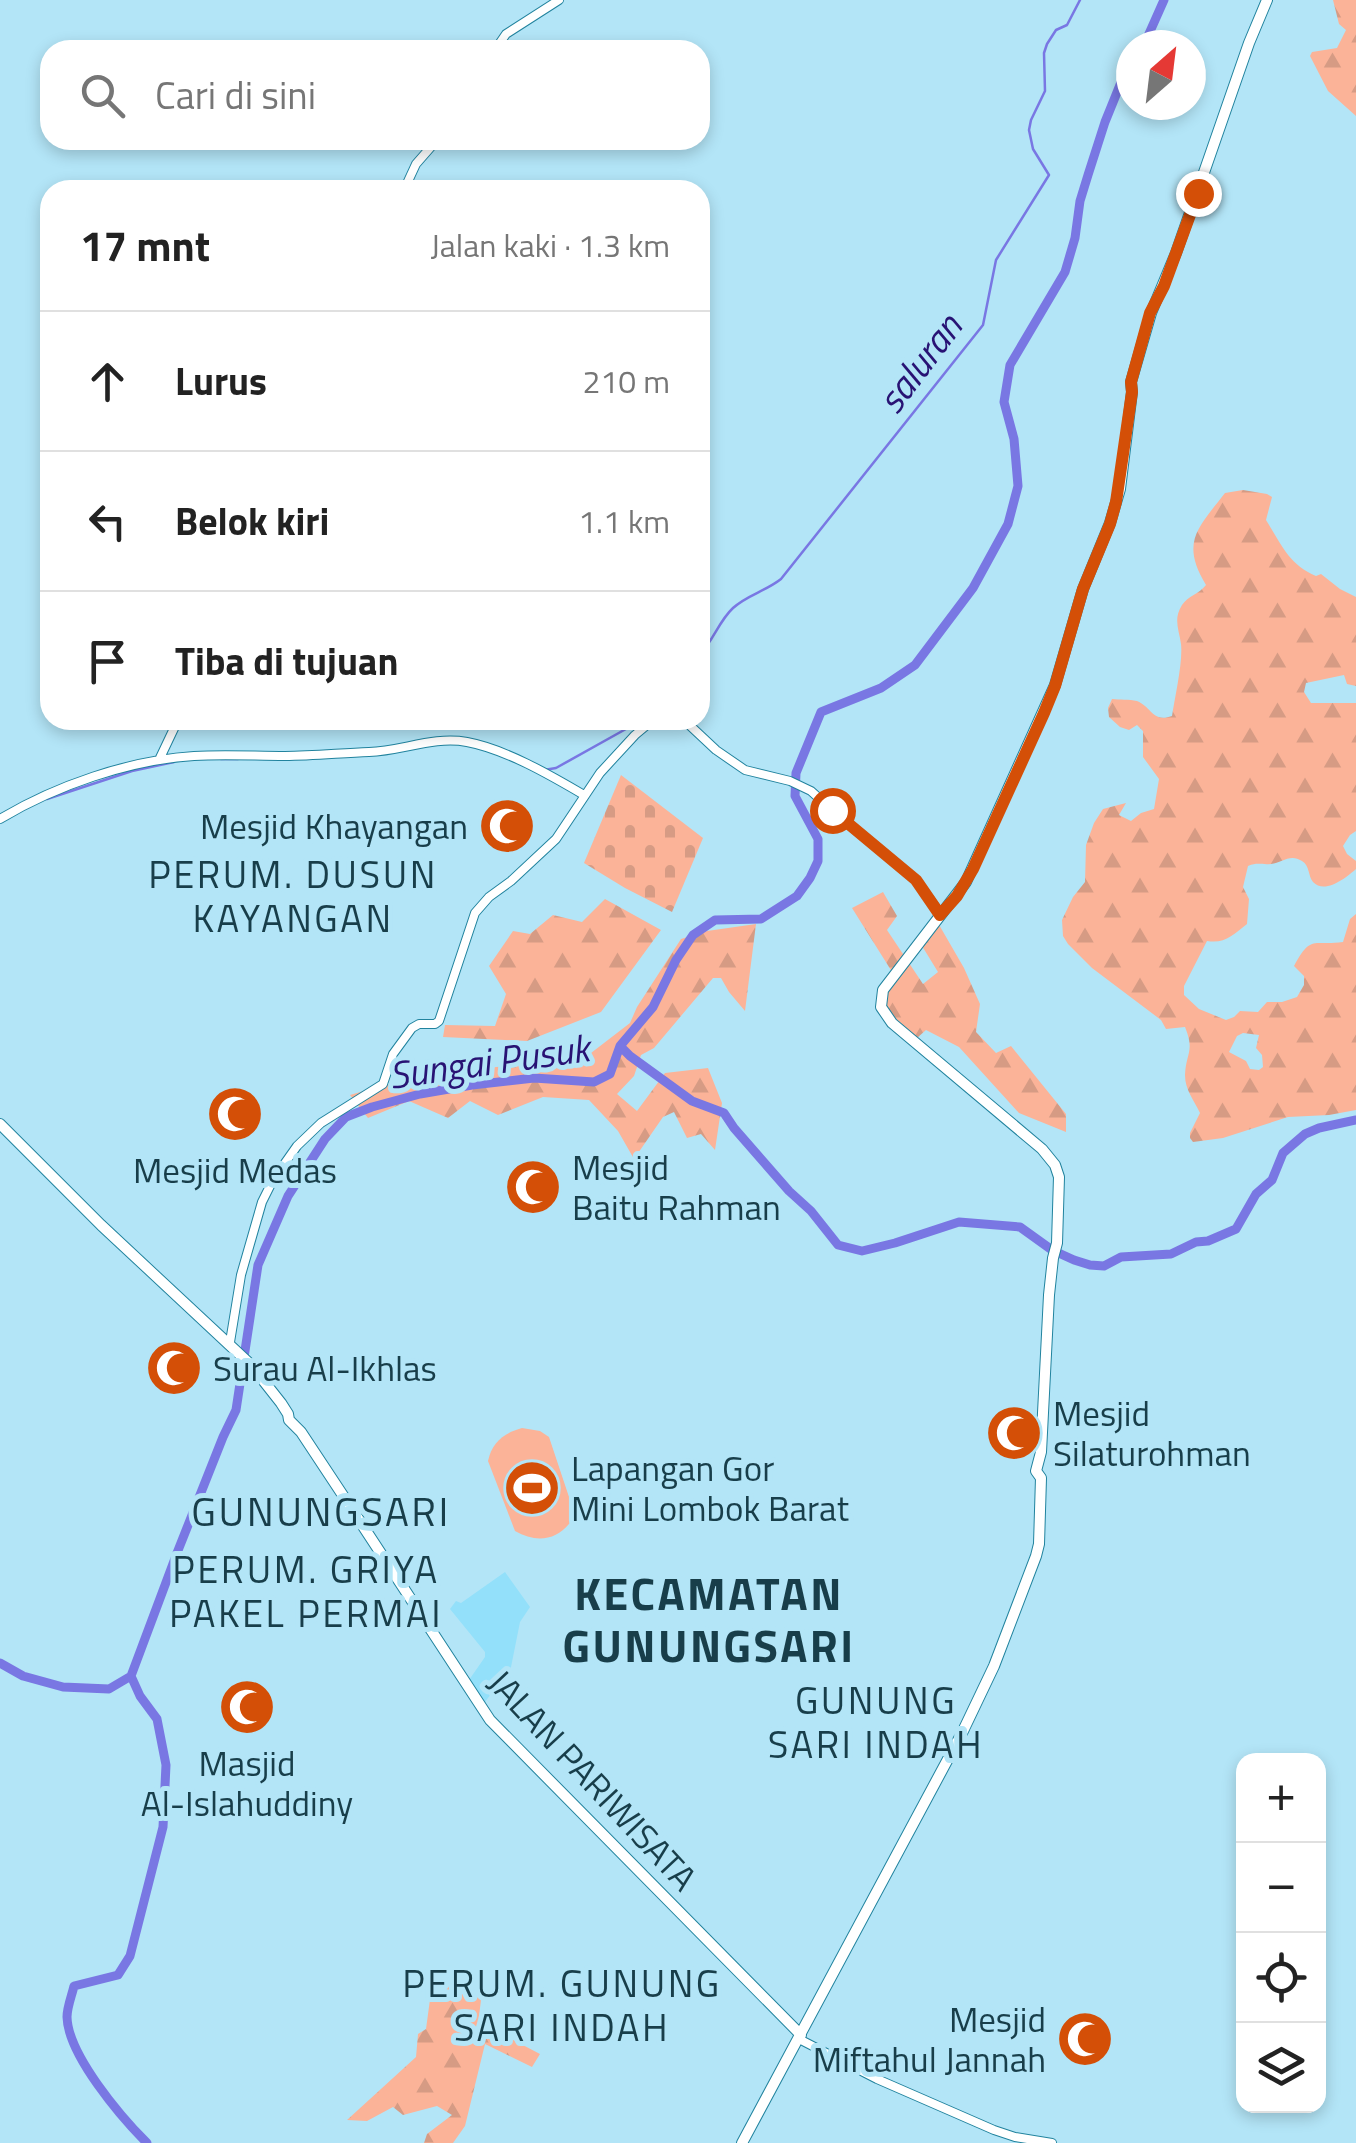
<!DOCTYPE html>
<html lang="id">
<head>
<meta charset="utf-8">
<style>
  :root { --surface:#fff; --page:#f6f6f6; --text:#222; --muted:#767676; --line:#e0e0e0 }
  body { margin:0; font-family:"Titillium Web",sans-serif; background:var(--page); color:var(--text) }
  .controls { position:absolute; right:30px; bottom:30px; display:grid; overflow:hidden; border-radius:20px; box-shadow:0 5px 15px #0003 }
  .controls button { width:90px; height:90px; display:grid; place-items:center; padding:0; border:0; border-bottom:2px solid var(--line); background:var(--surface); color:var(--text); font:50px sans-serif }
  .compass { position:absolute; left:1116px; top:30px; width:90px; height:90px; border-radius:50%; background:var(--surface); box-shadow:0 5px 15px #0003; rotate:28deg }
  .stop { position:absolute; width:30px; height:30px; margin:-22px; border:8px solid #d44f07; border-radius:50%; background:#fff }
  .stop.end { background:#d44f07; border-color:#fff; box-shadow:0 2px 10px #0008 }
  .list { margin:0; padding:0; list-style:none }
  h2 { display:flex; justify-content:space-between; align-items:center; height:130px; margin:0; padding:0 40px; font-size:42px }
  h2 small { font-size:32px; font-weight:400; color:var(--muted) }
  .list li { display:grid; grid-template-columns:65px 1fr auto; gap:30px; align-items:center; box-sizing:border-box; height:140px; padding:0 40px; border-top:2px solid var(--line) }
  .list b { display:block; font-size:38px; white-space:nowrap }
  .list em { font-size:32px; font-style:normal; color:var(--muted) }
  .icon { flex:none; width:55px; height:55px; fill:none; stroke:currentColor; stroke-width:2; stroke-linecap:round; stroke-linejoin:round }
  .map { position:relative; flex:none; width:1356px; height:2143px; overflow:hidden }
  .search { position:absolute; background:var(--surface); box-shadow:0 5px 15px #0003; left:40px; top:40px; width:670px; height:110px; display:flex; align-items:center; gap:25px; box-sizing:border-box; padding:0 35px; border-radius:30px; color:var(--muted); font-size:38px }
  .panel { position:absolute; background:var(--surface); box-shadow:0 5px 15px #0003; left:40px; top:180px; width:670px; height:550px; border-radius:30px }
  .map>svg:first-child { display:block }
</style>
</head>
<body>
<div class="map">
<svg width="1356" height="2143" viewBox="0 0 1356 2143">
  <defs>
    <pattern id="forest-firs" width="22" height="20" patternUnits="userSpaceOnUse" patternTransform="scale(2.5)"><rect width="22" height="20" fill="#fbb398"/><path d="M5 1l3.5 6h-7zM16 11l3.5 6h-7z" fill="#d69b84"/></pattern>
    <pattern id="cemetery-stones" width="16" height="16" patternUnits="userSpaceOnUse" patternTransform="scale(2.5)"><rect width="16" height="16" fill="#fbb398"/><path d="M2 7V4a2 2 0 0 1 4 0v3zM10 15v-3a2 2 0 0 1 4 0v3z" fill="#d69b84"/></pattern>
  </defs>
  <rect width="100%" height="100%" fill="#b3e5f7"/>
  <path fill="#93e0fa" d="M505 1572 530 1607 520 1622 511 1667 485 1702 469 1680 485 1657V1652L450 1609 456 1601 461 1603Z"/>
  <path fill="#fbb398" d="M522 1428 540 1431 549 1437 575 1515C562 1539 539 1545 515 1531L488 1461C492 1442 504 1433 522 1428Z"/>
  <path fill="url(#forest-firs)" fill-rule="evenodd" d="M1333 0H1356V116L1328 91 1310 56 1312 52 1337 48 1346 30 1339 24Z
    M1243 490 1267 494 1272 497 1266 520C1281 544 1289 565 1316 576L1321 574 1340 589 1356 597V686L1347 684 1344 675 1306 683 1304 692 1311 703H1356V831L1350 835 1343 846 1347 854 1356 861V869C1347 877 1325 895 1313 882 1308 876 1310 866 1302 861 1290 853 1282 863 1271 864 1261 865 1258 862 1248 866L1243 887 1249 899 1247 924C1233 935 1225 944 1207 941L1184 986V995L1199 1009 1226 1020 1234 1017 1240 1011 1258 1012 1267 1002H1282L1297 997 1304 985V976L1294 966C1311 934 1313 946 1343 942L1350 919 1356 914V1110L1329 1115 1288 1117 1223 1138 1193 1142 1190 1138V1133L1200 1113C1194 1100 1185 1090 1185 1075 1186 1052 1195 1052 1185 1027L1166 1029 1161 1020 1092 968 1068 944 1063 936 1062 920 1073 897 1085 882 1086 845 1094 823 1103 809 1126 803 1119 815 1131 821 1141 813 1154 809 1159 779 1143 757V731L1137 725 1129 730 1120 727 1109 717 1108 708 1112 699C1120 700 1129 699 1137 701 1152 707 1152 723 1172 716 1175 696 1183 662 1181 644 1179 630 1173 619 1182 605 1188 596 1199 594 1206 585 1180 542 1198 528 1225 493ZM1243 1033 1259 1035 1256 1048 1262 1055 1263 1067 1259 1070 1250 1069 1246 1061 1229 1052 1237 1036Z
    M883 892 897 916 887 930 923 984 938 972 922 946 938 923 964 968 980 1004 976 1032 996 1053 1011 1046 1066 1114V1132L1019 1113 959 1047 926 1030 917 1038 883 1007 885 986 894 975 852 908Z
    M605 899 661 930 601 1012 527 1041 443 1037 445 1025 495 1026 506 994 489 966 513 931 530 934 553 915 582 922Z
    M756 924 745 1011 729 992 721 978H713L654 1048 641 1055 634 1076 617 1094 637 1111 665 1073 708 1068 722 1103 715 1150 701 1134 687 1138 674 1112 663 1117 634 1159 618 1131 589 1100 543 1097 498 1115 470 1101 448 1118 409 1101 368 1118 350 1095C422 1072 497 1067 572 1059L591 1053 630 1023 637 1007 681 939 707 931Z
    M450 1983 464 1985 481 2000 479 2016 483 2024 540 2054 532 2067 485 2044 465 2126 453 2143H424L427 2134 452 2115 437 2106 403 2115 393 2107 367 2121 347 2120 416 2057 418 2034 426 2029 431 1992Z"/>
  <path fill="url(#cemetery-stones)" d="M621 775 703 838 672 912 625 888 584 863Z"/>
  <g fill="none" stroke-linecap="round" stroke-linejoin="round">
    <path stroke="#7977e3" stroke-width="2.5" d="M700 654C713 641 719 621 733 608 747 595 766 591 781 579L983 325 996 260 1049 175 1033 149 1029 130 1031 120 1045 91 1044 53 1047 44 1056 30 1067 25 1080 0
      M221 759H238
      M544 770 556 768 642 720
      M47 799 132 771 174 762"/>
    <path stroke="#7977e3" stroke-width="9" d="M1144 45 1164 0
      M620 1046 630 1056 692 1101 724 1113 734 1128 789 1191 811 1211 838 1245 862 1251 895 1243 959 1222 1020 1227 1052 1250 1074 1260 1090 1265 1104 1266 1121 1257 1171 1254 1196 1242 1208 1241 1236 1229 1256 1194 1272 1180 1283 1153 1305 1134 1319 1128 1356 1120
      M0 1663 23 1676 63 1687 109 1689 131 1676 140 1696 157 1719 166 1765 163 1827 130 1956 118 1975 74 1986C72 1995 67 2007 67 2017 68 2055 121 2117 147 2143
      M131 1676 177 1553 223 1437 236 1410 258 1265 288 1196 325 1139 346 1117 372 1107 420 1094 472 1085 534 1078 594 1082 610 1074 620 1046 653 1007 676 960 693 935 715 920 761 919 797 896 810 878 818 861V839L795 796 796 773 821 712 881 688 915 665 973 588 1008 524 1018 486 1014 439 1004 402 1010 365 1065 272 1075 238 1080 201 1088 175 1105 122 1122 80 1131 66"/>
    <g stroke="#21839e" stroke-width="10">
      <path id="minor" d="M495 50 506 34 559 0
        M404 190 416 164 437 140
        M684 720 716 750 745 770 790 781 811 791 842 819 916 880 941 915
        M159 760 178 720
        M0 819C55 786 129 760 194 756 224 754 255 756 285 756 313 756 341 753 369 752 402 751 433 736 467 742 505 749 550 775 584 795
        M230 1342 241 1275 262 1202 273 1180 297 1146 321 1123 383 1084 393 1054 412 1028 419 1024H435L439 1021 475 913 489 897 511 881 556 839 600 773 635 735 653 720
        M799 2039 877 2079 994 2130 1015 2137 1052 2143"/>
    </g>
    <g stroke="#21839e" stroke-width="12">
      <path id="major" d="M0 1124 101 1225 251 1365 281 1403 288 1414 289 1420 301 1432 340 1491 490 1720 801 2035
        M742 2143 963 1731 994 1666 1036 1556 1039 1544 1041 1478 1036 1471 1041 1452 1049 1295 1053 1258 1057 1243 1059 1177 1055 1165 1042 1149 892 1023 881 1007 883 990 966 882 1055 685 1083 589 1110 523 1120 489 1132 392 1131 382 1151 313 1176 253 1249 43 1267 0"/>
    </g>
    <use href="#minor" stroke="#fff" stroke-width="8"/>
    <use href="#major" stroke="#fff" stroke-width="10"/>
  </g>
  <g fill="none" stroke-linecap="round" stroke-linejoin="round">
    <path stroke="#d44f07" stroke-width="12" d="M832 810 916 880 940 915 957 896 973 869 1044 713 1055 686 1083 589 1110 524 1116 502 1132 392 1131 382 1150 313 1164 286 1198 193"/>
  </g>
  <defs>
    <g id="mosque-disc" transform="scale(2.875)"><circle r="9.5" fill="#d44f07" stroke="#b3e5f7"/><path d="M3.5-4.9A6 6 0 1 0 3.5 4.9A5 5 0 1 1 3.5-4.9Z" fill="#fff"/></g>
    <g id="stadium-disc" transform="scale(2.875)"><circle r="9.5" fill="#d44f07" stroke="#b3e5f7"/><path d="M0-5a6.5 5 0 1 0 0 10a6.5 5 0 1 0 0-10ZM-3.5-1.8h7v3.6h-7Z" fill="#fff"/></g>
  </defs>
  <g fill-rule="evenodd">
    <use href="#mosque-disc" x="507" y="826"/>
    <use href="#mosque-disc" x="235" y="1114"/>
    <use href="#mosque-disc" x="533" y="1187"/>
    <use href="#mosque-disc" x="174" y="1368"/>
    <use href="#mosque-disc" x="1014" y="1433"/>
    <use href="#stadium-disc" x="532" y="1488"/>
    <use href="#mosque-disc" x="247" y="1707"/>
    <use href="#mosque-disc" x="1085" y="2039"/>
  </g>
  <g text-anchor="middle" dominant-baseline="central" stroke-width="10" stroke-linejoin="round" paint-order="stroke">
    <g font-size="35" fill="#183e4a" stroke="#b3e5f7" text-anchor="start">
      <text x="468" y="826" text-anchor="end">Mesjid Khayangan</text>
      <text x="572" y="1167">Mesjid<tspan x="572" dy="40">Baitu Rahman</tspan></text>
      <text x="235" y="1170" text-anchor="middle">Mesjid Medas</text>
      <text x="213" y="1368">Surau Al-Ikhlas</text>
      <text x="1053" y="1413">Mesjid<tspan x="1053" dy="40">Silaturohman</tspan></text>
      <text x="571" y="1468">Lapangan Gor<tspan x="571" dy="40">Mini Lombok Barat</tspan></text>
      <text x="247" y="1763" text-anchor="middle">Masjid<tspan x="247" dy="40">Al-Islahuddiny</tspan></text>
      <text x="1046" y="2019" text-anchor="end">Mesjid<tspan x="1046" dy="40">Miftahul Jannah</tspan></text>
    </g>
    <g font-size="35" fill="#183e4a" stroke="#b3e5f7">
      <text transform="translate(593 1780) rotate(47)">JALAN PARIWISATA</text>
    </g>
    <g font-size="38" font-style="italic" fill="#281374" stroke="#b3e5f7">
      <text transform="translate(919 363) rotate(-53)">saluran</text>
      <text transform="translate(489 1061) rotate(-8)">Sungai Pusuk</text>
    </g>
    <g font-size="38" letter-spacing="2.5" fill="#183e4a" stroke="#b3e5f7">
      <text x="293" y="874">PERUM. DUSUN<tspan x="293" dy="44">KAYANGAN</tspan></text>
      <text x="306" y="1569">PERUM. GRIYA<tspan x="306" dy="44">PAKEL PERMAI</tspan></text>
      <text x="876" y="1700">GUNUNG<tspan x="876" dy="44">SARI INDAH</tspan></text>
      <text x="562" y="1983">PERUM. GUNUNG<tspan x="562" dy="44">SARI INDAH</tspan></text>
    </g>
    <g font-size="40" letter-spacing="2.5" fill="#183e4a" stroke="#b3e5f7">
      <text x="321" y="1511">GUNUNGSARI</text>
    </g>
    <g font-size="45" font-weight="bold" letter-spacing="2.5" fill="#183e4a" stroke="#b3e5f7">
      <text x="709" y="1593">KECAMATAN<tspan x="709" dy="52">GUNUNGSARI</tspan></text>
    </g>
  </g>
</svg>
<div class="controls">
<button>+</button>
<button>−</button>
<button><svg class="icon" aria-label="locate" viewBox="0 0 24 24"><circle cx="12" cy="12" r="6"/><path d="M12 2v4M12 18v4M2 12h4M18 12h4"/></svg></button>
<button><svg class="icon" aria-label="layers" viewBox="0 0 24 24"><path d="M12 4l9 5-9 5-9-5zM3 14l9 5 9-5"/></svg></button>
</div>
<svg class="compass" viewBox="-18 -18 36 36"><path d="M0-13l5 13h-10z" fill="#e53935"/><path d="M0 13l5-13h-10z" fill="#767676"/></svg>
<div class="stop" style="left:832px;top:810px"></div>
<div class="stop end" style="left:1198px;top:193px"></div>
<div class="search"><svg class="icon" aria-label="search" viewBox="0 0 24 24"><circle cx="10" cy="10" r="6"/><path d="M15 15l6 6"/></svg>Cari di sini</div>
<section class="panel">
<h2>17 mnt<small>Jalan kaki · 1.3 km</small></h2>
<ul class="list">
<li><svg class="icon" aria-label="ahead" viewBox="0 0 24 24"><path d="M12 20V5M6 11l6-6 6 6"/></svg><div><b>Lurus</b></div><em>210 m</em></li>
<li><svg class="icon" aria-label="left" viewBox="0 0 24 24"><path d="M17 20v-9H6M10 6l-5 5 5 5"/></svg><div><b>Belok kiri</b></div><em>1.1 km</em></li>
<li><svg class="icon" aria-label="arrive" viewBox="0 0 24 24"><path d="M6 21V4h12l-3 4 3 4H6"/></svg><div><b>Tiba di tujuan</b></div></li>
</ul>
</section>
</div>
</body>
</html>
